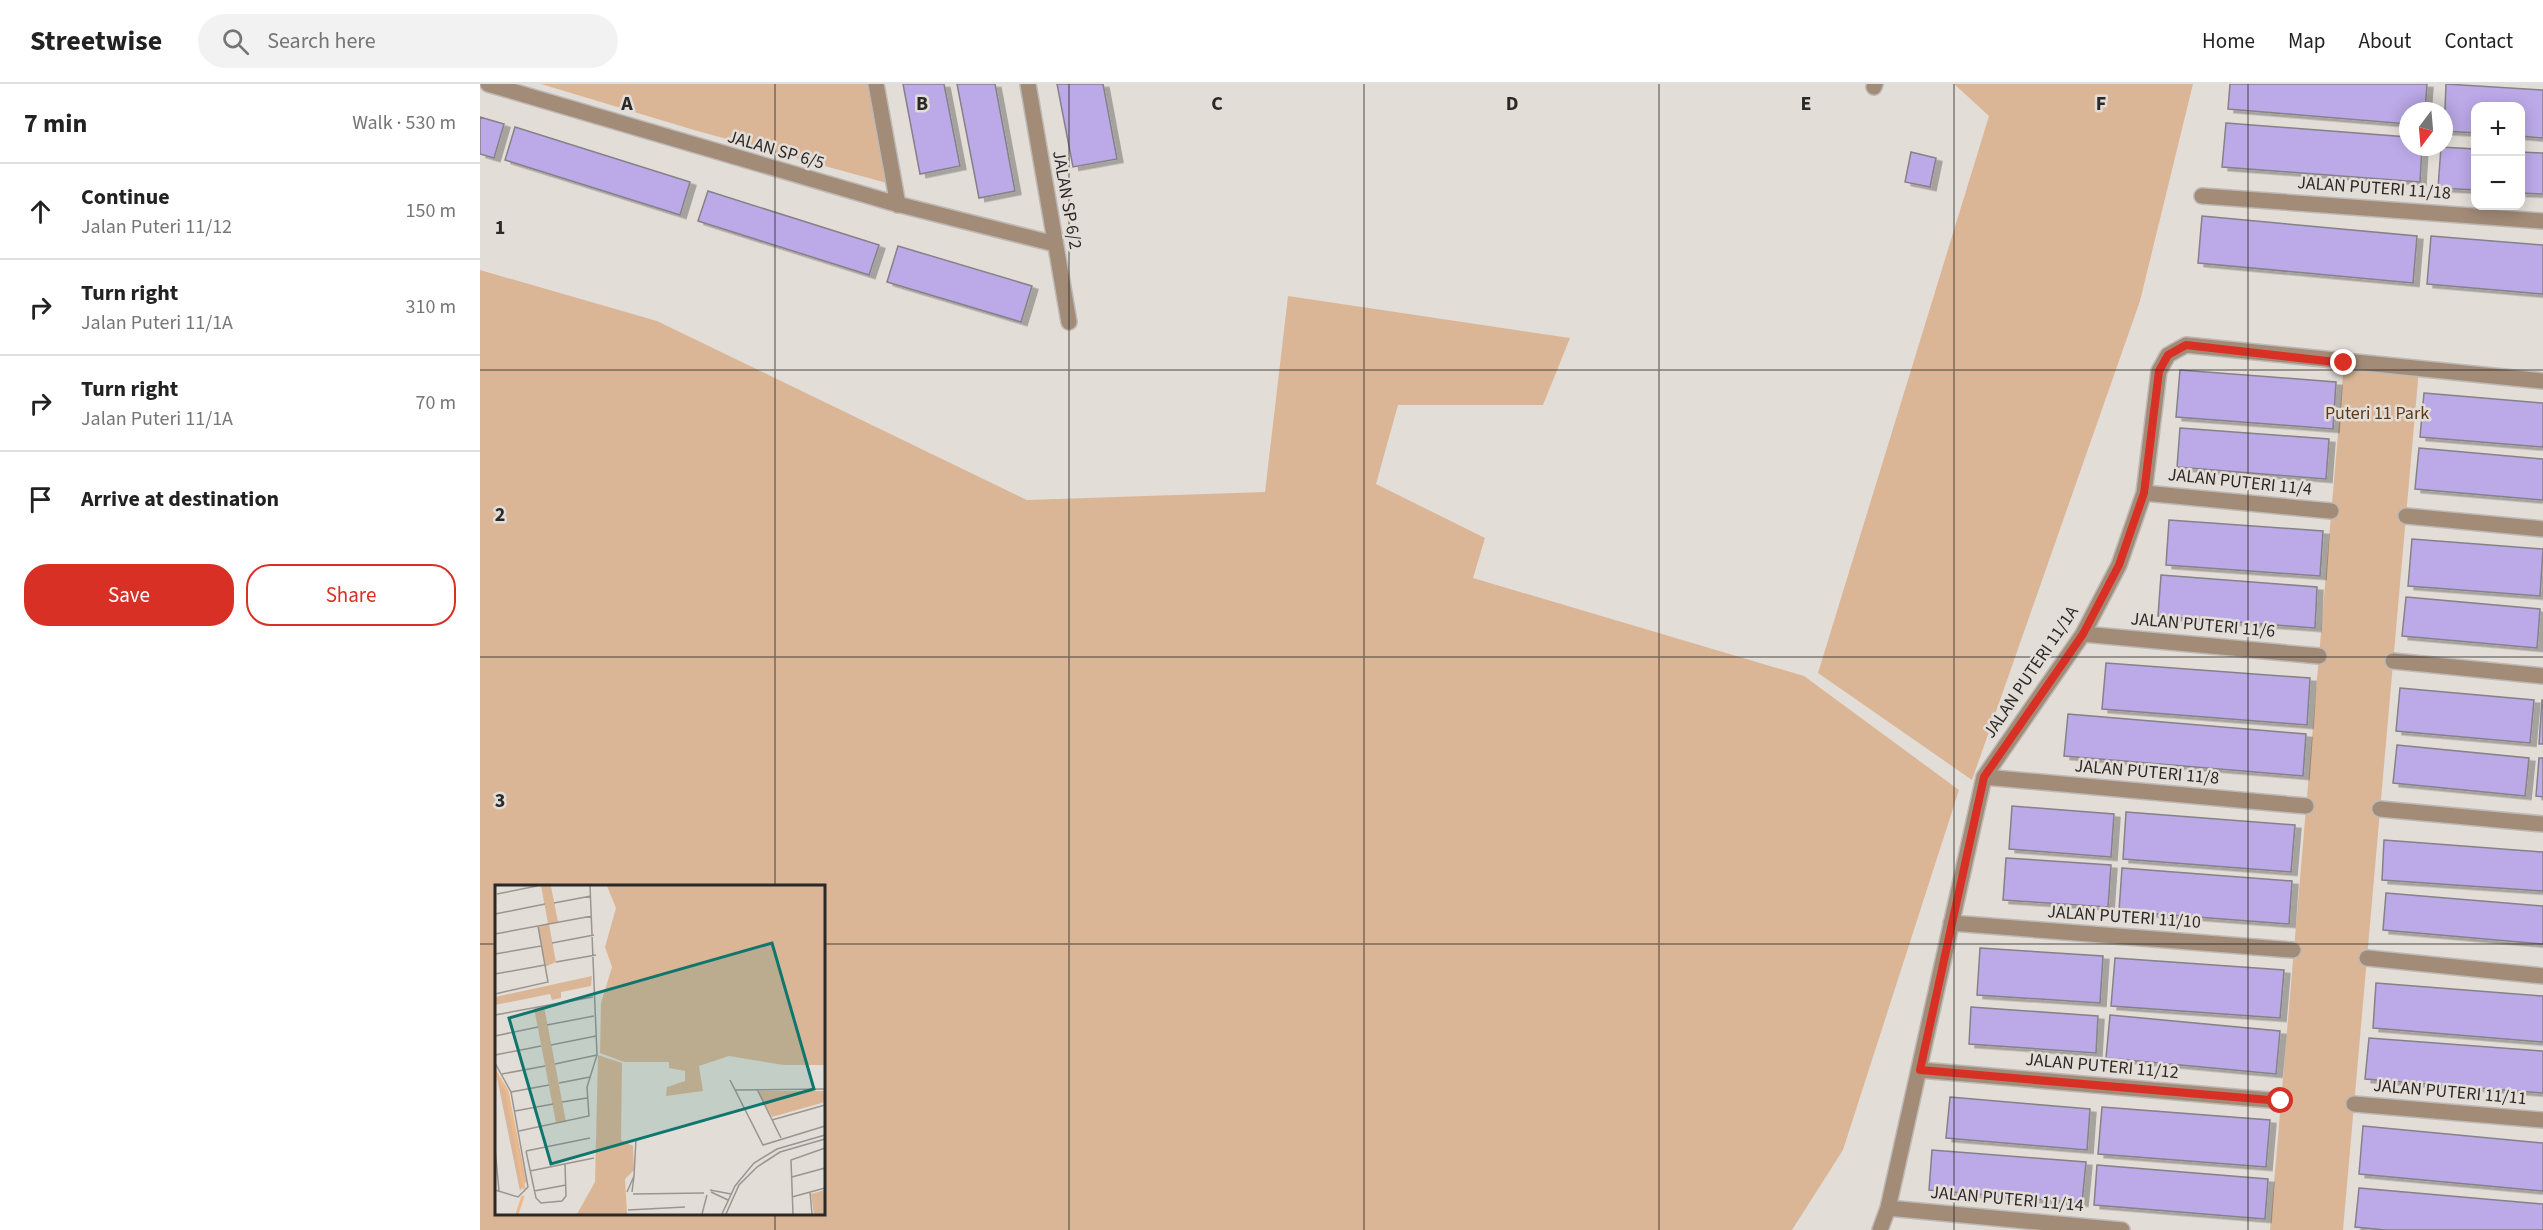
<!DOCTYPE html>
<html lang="en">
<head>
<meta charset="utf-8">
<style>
  :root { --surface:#fff; --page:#f2f2f2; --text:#222; --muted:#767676; --line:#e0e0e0; --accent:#d93025 }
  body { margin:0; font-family:"Source Sans 3",sans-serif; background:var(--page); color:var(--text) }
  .controls { position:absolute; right:18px; top:18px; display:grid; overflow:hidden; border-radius:12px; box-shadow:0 3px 15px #0003 }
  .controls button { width:54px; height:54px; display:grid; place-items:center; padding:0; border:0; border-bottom:2px solid var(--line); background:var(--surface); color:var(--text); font:30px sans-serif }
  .compass { position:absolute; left:1919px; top:18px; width:54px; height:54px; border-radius:50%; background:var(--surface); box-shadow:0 3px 15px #0003; rotate:196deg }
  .stop { position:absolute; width:18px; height:18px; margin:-14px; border:4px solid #d93025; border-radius:50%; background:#fff }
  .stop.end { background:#d93025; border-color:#fff; box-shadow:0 2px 6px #0008 }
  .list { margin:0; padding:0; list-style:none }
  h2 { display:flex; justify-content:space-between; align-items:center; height:78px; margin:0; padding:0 24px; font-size:26px }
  h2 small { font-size:20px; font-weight:400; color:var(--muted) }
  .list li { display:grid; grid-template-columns:39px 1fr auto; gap:18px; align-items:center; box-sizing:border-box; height:96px; padding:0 24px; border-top:2px solid var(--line) }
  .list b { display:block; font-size:22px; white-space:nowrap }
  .list p { margin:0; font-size:20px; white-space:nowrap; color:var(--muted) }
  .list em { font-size:20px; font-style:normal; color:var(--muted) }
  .actions { display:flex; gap:12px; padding:18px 24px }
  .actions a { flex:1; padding:14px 0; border:2px solid var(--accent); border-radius:24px; text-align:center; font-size:21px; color:var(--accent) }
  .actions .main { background:var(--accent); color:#fff }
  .icon { flex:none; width:33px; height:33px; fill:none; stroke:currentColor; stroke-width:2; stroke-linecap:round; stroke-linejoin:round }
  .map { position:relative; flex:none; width:2063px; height:1146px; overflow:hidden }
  header { display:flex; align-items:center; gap:36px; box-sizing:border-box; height:84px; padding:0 30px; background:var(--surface); border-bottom:2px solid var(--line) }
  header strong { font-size:28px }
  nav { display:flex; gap:33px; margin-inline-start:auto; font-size:21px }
  .search { width:420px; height:54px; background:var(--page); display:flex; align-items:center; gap:15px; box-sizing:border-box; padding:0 21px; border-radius:33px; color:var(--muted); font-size:22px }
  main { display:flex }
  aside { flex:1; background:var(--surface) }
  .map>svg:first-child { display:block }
</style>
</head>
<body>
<header>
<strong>Streetwise</strong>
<div class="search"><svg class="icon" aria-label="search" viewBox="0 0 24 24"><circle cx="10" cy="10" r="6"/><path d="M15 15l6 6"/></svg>Search here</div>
<nav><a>Home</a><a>Map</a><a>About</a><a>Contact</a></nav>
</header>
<main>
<aside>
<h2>7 min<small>Walk · 530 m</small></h2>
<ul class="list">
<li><svg class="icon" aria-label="ahead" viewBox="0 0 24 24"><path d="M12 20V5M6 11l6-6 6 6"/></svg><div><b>Continue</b><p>Jalan Puteri 11/12</p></div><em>150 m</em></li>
<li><svg class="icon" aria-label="right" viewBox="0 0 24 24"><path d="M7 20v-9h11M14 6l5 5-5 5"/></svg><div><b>Turn right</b><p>Jalan Puteri 11/1A</p></div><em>310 m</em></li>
<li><svg class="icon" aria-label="right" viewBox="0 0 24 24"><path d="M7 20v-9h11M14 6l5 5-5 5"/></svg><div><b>Turn right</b><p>Jalan Puteri 11/1A</p></div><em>70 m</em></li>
<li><svg class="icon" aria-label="arrive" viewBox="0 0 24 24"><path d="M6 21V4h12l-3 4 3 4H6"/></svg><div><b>Arrive at destination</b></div></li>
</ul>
<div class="actions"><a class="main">Save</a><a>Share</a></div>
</aside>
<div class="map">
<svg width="2063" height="1146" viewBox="0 0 2063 1146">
  <defs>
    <filter id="shadow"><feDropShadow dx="6" dy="3.5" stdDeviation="0" flood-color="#0004"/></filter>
  </defs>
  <rect width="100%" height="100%" fill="#e3ddd8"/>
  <path fill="#dbb696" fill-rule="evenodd" d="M61 0H390L414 101 214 46Z
    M1474 0H1713L1660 217 1492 696 1338 589 1509 32Z
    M0 186 177 237 547 416 785 408 808 212 1090 254 1063 321H918L896 400 1005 454 993 494 1324 592 1479 706 1363 1066 1312 1146H0ZM344 802V1130H16V802Z
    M1864 279 1939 285 1863 1146H1790Z"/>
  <path fill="#bca9e7" stroke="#848288" stroke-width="1.5" filter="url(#shadow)" d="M423 0H464L480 82 440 90Z
    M477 0H515L535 107 499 114Z
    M577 0H623L637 75 593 83Z
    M1750 0H1947L1945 27H1928V40L1748 25Z
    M1966 0 2063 6V54L2040 52V22H1996V49L1964 47Z
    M0 33 24 40 14 74 0 70Z
    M1746 39 1928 53V63H1942L1940 98 1742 83Z
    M35 43 210 98 200 131 25 76Z
    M1961 63 1996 65V106L1958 104Z
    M1431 68 1456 74 1450 103 1425 98Z
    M2040 68 2063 69V110L2040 109Z
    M228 107 399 161 389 191 218 137Z
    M1722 132 1937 152 1933 199 1718 179Z
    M1951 152 2063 161V210L1947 200Z
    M418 162 552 202 541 238 407 198Z
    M1700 286 1856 298 1853 345 1696 333Z
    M1944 309 2063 319V363L1940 353Z
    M1700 344 1849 355 1846 395 1697 383Z
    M1939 364 2063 375V416L1935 405Z
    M1689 436 1843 447 1840 492 1686 481Z
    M1932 455 2063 465 2060 512 1928 502Z
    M1681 491 1837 503 1835 544 1678 532Z
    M1926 513 2060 525 2057 564 1922 552Z
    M1626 579 1830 594 1827 641 1622 625Z
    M1920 604 2054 616 2050 659 1916 647Z
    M2062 616H2063V660H2059Z
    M1588 630 1826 650 1823 692 1584 672Z
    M1917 661 2049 674 2045 712 1913 699Z
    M2059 674H2063V713L2056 712Z
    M1532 722 1634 730 1631 773 1529 765Z
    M1646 728 1815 741 1811 788 1643 775Z
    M1904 756 2063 768V807L1902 796Z
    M1526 774 1631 781 1628 823 1523 816Z
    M1642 784 1812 797 1809 840 1639 827Z
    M1906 809 2063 822V860L1903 846Z
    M1500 864 1623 872 1620 919 1497 911Z
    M1635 874 1804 886 1800 934 1631 922Z
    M1896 899 2063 912V958L1893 944Z
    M1491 923 1618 932 1616 969 1489 960Z
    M1630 931 1800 947 1796 990 1626 974Z
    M1889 954 2063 967V1009L1885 995Z
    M1470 1013 1610 1025 1607 1066 1466 1054Z
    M1622 1023 1790 1036 1786 1083 1618 1070Z
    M1883 1042 2063 1059V1107L1879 1090Z
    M1452 1066 1606 1078 1602 1119 1449 1106Z
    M1617 1081 1788 1095 1785 1135 1614 1121Z
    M1879 1104 2063 1120V1146H1905L1875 1143Z"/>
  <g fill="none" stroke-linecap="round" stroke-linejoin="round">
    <g stroke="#beb9b5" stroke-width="18">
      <path id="minor" d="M8 0 413 119 575 160
        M396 0 418 121
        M548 0 589 238
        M1394 3 1395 0
        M1722 112 2063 137
        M1664 409 1851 427
        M1926 432 2063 445
        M1603 550 1839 572
        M1913 577 2063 592
        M1504 693 1826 722
        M1900 725 2063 740
        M1471 839 1813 866
        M1887 874 2063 892
        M1440 986 1801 1017
        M1874 1020 2063 1036
        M1408 1124 1642 1146
        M1400 1146 1408 1124 1504 693 1603 550 1639 481 1664 409 1679 287 1688 271 1706 261 2063 297"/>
    </g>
    <use href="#minor" stroke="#a28b77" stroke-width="15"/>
  </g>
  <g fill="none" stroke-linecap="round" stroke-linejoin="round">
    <path stroke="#d93025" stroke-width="8" d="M1801 1017 1440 986 1504 693 1603 550 1639 481 1664 409 1679 287 1688 271 1706 261 1864 279"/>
  </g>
  <path fill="none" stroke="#2b2927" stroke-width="1.5" stroke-opacity="0.55" d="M295 0V802M589 0V1146M884 0V1146M1179 0V1146M1474 0V1146M1768 0V1146M0 286H2063M0 573H2063M0 860H16M344 860H2063M295 1130V1146"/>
  <g text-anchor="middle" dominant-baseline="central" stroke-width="5" stroke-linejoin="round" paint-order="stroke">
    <g font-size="18" fill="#2b2927" stroke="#e3ddd8">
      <text transform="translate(296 66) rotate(16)">JALAN SP 6/5</text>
      <text transform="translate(1894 104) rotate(4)">JALAN PUTERI 11/18</text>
      <text transform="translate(587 116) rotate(80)">JALAN SP 6/2</text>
      <text transform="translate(1760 398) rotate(6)">JALAN PUTERI 11/4</text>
      <text transform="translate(1723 541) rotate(5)">JALAN PUTERI 11/6</text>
      <text transform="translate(1551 588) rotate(-56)">JALAN PUTERI 11/1A</text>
      <text transform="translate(1667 688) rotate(5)">JALAN PUTERI 11/8</text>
      <text transform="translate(1644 833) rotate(4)">JALAN PUTERI 11/10</text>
      <text transform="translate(1622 982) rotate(5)">JALAN PUTERI 11/12</text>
      <text transform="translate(1970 1008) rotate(5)">JALAN PUTERI 11/11</text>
      <text transform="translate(1527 1115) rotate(5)">JALAN PUTERI 11/14</text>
    </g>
    <g font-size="18" fill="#5e3a16" stroke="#e3ddd8">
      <text x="1897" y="329">Puteri 11 Park</text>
    </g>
  </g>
  <g transform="translate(15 801)">
    <rect width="330" height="330" fill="#e3ddd8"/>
    <path d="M46 1H56L63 37 54 39 61 77 50 82 43 41 53 38ZM112 1H330V180H288L234 171 204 181 208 206 171 211 172 202 190 196V186L174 183V177H129L105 168 106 118 117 82 110 62 121 23ZM97 91 96 101 66 107V113L57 115 55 109 0 120V112ZM49 121 71 237 61 238 39 123ZM103 170 127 178 126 255 138 261 139 285 130 294 132 329H82L100 297ZM0 183 14 209 31 296 25 306ZM263 206H330V217L277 232ZM330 305V329H319L316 309Z" fill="#dbb696"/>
    <path fill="none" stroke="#eeb888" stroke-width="3" d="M0 187 12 206 29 304M22 329 28 311"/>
    <path fill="none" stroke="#999591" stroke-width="1.5" d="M2 9 42 1M59 18 96 11M0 29 50 19M0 49 97 31M57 58 99 50M0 69 46 61M61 77 101 70M0 89 50 80M0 109 53 97 43 41M0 130 98 112M52 140 99 131M0 151 43 142M56 160 101 151M0 170 46 161M0 178 16 207 33 302 23 312 0 305M60 179 102 170M7 189 50 181M235 195 268 260 330 241M64 198 95 192M262 204 286 253M240 205 330 204M16 207 54 200M67 217 92 213M20 226 58 219M277 235 330 220M24 246 94 231 92 202 102 170 95 1M0 263 4 306M31 266 41 313 46 318 67 316 71 311 70 279M31 266 95 253M35 286 99 273M139 291 141 254M297 292 330 283M215 305 236 309M39 306 71 300M132 307 139 291 137 307M216 307 233 315M315 307 317 329M138 309 209 308M297 312 330 303M133 325 190 322M207 329 212 310M227 329 240 301 259 278 282 264 330 250M231 329 244 300 262 282 285 267 330 254M298 329 296 275 330 263"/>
    <path fill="#0f766e" fill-opacity="0.15" stroke="#0f766e" stroke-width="3" d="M277 58 319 204 56 279 14 133Z"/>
    <rect width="330" height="330" fill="none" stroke="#2b2927" stroke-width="3"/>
  </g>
  <g font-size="20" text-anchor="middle" font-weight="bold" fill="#2b2927" stroke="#e3ddd8" stroke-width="5" stroke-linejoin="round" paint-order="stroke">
    <text x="147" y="26">A</text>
    <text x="442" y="26">B</text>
    <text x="737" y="26">C</text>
    <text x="1032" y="26">D</text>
    <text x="1326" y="26">E</text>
    <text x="1621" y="26">F</text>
    <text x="20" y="150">1</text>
    <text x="20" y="437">2</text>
    <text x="20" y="723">3</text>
  </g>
</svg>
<div class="controls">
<button>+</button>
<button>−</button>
</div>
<svg class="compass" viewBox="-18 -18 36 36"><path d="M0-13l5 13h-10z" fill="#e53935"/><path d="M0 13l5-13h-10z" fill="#767676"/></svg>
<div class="stop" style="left:1801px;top:1017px"></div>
<div class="stop end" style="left:1864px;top:279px"></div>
</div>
</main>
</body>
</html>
